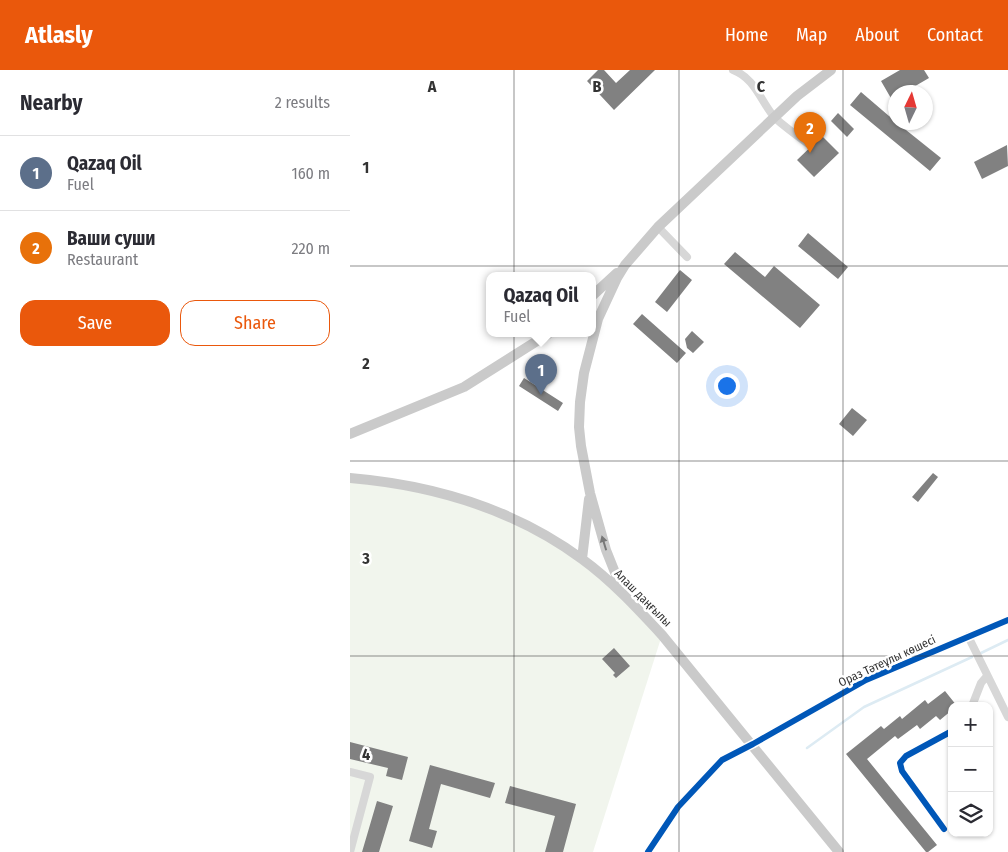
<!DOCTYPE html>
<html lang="en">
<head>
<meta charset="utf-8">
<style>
  :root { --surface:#fff; --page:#f7f7f7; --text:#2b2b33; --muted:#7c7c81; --line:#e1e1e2; --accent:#ea580c }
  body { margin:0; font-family:"Fira Sans Condensed",sans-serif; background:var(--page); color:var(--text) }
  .controls { position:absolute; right:15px; bottom:15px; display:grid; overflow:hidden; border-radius:10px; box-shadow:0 1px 4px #0004 }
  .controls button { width:45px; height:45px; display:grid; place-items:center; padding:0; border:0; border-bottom:1px solid var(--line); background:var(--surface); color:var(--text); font:25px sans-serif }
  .compass { position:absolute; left:538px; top:15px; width:45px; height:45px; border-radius:50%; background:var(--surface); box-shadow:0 1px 4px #0004; rotate:5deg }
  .you { position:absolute; left:376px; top:315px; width:18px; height:18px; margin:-12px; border:4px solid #fff; border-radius:50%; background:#1a73e8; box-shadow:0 0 0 8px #1a73e833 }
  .badge { display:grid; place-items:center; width:32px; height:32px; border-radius:50%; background:var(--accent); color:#fff; font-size:16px; font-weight:700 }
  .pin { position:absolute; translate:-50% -41px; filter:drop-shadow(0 1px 2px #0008) }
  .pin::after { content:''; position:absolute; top:26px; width:18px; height:15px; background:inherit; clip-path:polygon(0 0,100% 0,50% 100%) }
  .popup { position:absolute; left:136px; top:202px; width:110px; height:65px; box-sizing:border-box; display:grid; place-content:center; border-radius:10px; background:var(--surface); filter:drop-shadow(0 1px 4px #0005); font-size:16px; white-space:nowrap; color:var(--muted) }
  .popup b { font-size:19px; color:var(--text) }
  .popup::after { content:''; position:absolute; left:50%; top:100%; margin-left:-10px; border:10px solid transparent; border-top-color:var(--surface) }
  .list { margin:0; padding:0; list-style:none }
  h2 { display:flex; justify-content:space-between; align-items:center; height:65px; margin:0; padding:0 20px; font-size:21px }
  h2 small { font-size:16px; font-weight:400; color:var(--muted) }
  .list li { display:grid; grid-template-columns:32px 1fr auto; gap:15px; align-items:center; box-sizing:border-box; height:75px; padding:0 20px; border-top:1px solid var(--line) }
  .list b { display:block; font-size:19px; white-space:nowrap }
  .list p { margin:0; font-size:16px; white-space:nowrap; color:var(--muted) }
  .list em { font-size:16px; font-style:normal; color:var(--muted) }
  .actions { display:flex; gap:10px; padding:15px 20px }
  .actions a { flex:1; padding:11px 0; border:1px solid var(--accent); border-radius:15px; text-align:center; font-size:18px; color:var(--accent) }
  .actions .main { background:var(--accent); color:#fff }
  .icon { flex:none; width:28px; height:28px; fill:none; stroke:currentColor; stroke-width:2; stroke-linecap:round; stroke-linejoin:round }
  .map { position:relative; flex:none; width:658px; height:782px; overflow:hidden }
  header { display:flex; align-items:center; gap:30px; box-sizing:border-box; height:70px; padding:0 25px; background:var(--accent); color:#fff }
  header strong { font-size:24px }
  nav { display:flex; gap:28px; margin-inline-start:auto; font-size:18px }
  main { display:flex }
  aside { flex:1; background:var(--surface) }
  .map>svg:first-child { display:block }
</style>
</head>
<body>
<header>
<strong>Atlasly</strong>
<nav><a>Home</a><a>Map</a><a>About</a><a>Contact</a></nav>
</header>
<main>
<aside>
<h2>Nearby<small>2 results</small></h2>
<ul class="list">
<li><span class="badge" style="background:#5c6f8a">1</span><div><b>Qazaq Oil</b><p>Fuel</p></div><em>160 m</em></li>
<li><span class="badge" style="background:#e8710a">2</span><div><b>Ваши суши</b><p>Restaurant</p></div><em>220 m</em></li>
</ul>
<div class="actions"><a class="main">Save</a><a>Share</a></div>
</aside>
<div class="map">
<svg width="658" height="782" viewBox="0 0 658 782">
  <rect width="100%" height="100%" fill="#fff"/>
  <path fill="#f1f5ed" d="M0 408 135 436 232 489 312 565 243 782H0Z"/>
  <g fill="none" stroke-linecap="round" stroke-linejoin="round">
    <path stroke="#ddebf3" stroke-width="2.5" d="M631 583 658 570
      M457 678 514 637 622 587"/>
  </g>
  <path fill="#818181" d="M248 0H254L266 13 280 0H305L264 40 237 11Z
    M550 0H574L579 8 555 22H546V28L542 30 531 11Z
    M511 22 546 52 591 88 580 101 500 35Z
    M488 43 504 59 497 67 481 51Z
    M472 66 489 83 464 107 447 90Z
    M657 75 658 96 632 109 624 92Z
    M458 163 498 197 488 209 448 176Z
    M385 182 415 207 424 196 470 235 450 258 374 194Z
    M330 200 342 210 317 242 305 232Z
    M292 244 336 283 327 293 283 254Z
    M342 261 354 272 343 283 337 278 335 269Z
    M174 308 213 333 208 341 169 316Z
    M502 338 517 350 503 366 489 354Z
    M583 403 588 407 568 432 562 427Z
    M264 578 280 596 266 608 263 605 265 603 252 589Z
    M595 621 607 636H602V640L590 650 586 646 570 659 567 655 548 669 545 666 517 689 587 775 578 782H576L496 684 531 656 534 659 550 646 552 649 575 630 578 634Z
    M0 672 58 687 52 710 36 706 38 698 0 689Z
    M80 695 145 713 140 728 91 714 79 759 87 761 82 778 59 771Z
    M160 716 226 734 213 782H195L205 746 155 733Z
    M27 731 43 736 29 782H12Z"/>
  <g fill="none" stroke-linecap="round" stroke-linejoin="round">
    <path stroke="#d7d7d7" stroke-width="8" d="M383 0C405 8 411 32 425 48 435 57 446 65 457 73
      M308 157 337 187
      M618 566 658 647
      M622 636 631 613 637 606
      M0 702 20 707 0 782
      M594 759 552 701 550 693 556 686 602 661
      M298 782 328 737 372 690 403 674 516 610 658 550"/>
    <path stroke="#cacaca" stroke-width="10" d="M242 226 267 203
      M0 364 114 317 198 264
      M0 408C82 415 164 439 232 489 261 510 287 538 312 565L489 782
      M232 489 239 429
      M282 533 266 505 256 480 240 423 231 376 229 357 230 332 234 303 248 249 267 208 275 195 308 157 447 26 481 0"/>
    <g stroke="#fff" stroke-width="9">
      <path id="cycleway" d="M594 759 552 701 550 693 556 686 602 661
        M298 782 328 737 372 690 403 674 516 610 658 550"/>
    </g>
    <use href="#cycleway" stroke="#0057b8" stroke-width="6"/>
  </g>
  <defs><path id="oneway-solid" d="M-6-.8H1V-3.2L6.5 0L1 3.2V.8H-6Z" transform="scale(1.25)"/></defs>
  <use fill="#777" href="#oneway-solid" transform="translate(254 473) rotate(-107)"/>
  <path fill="none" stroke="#333" stroke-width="1" stroke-opacity="0.55" d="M164 0V782M329 0V782M493 0V782M0 196H658M0 391H658M0 586H658"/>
  <g text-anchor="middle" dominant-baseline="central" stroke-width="5" stroke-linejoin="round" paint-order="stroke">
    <g font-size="12" fill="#333" stroke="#fff">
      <text transform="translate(293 528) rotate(45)">Алаш даңғылы</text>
      <text transform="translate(537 591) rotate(-25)">Ораз Тәтеұлы көшесі</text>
    </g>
  </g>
  <g font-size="16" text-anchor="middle" font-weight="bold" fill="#333" stroke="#fff" stroke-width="5" stroke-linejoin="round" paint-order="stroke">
    <text x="82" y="22">A</text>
    <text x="247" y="22">B</text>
    <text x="411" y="22">C</text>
    <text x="16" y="103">1</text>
    <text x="16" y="299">2</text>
    <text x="16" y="494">3</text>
    <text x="16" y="690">4</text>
  </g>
</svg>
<div class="controls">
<button>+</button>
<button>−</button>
<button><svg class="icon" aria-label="layers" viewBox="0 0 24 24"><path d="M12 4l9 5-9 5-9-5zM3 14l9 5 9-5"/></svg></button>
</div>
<svg class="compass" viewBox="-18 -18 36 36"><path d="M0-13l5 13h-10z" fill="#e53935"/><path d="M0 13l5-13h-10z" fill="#7c7c81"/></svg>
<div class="you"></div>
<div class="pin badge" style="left:191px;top:325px;background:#5c6f8a">1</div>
<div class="popup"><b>Qazaq Oil</b>Fuel</div>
<div class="pin badge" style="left:460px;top:83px;background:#e8710a">2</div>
</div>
</main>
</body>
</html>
